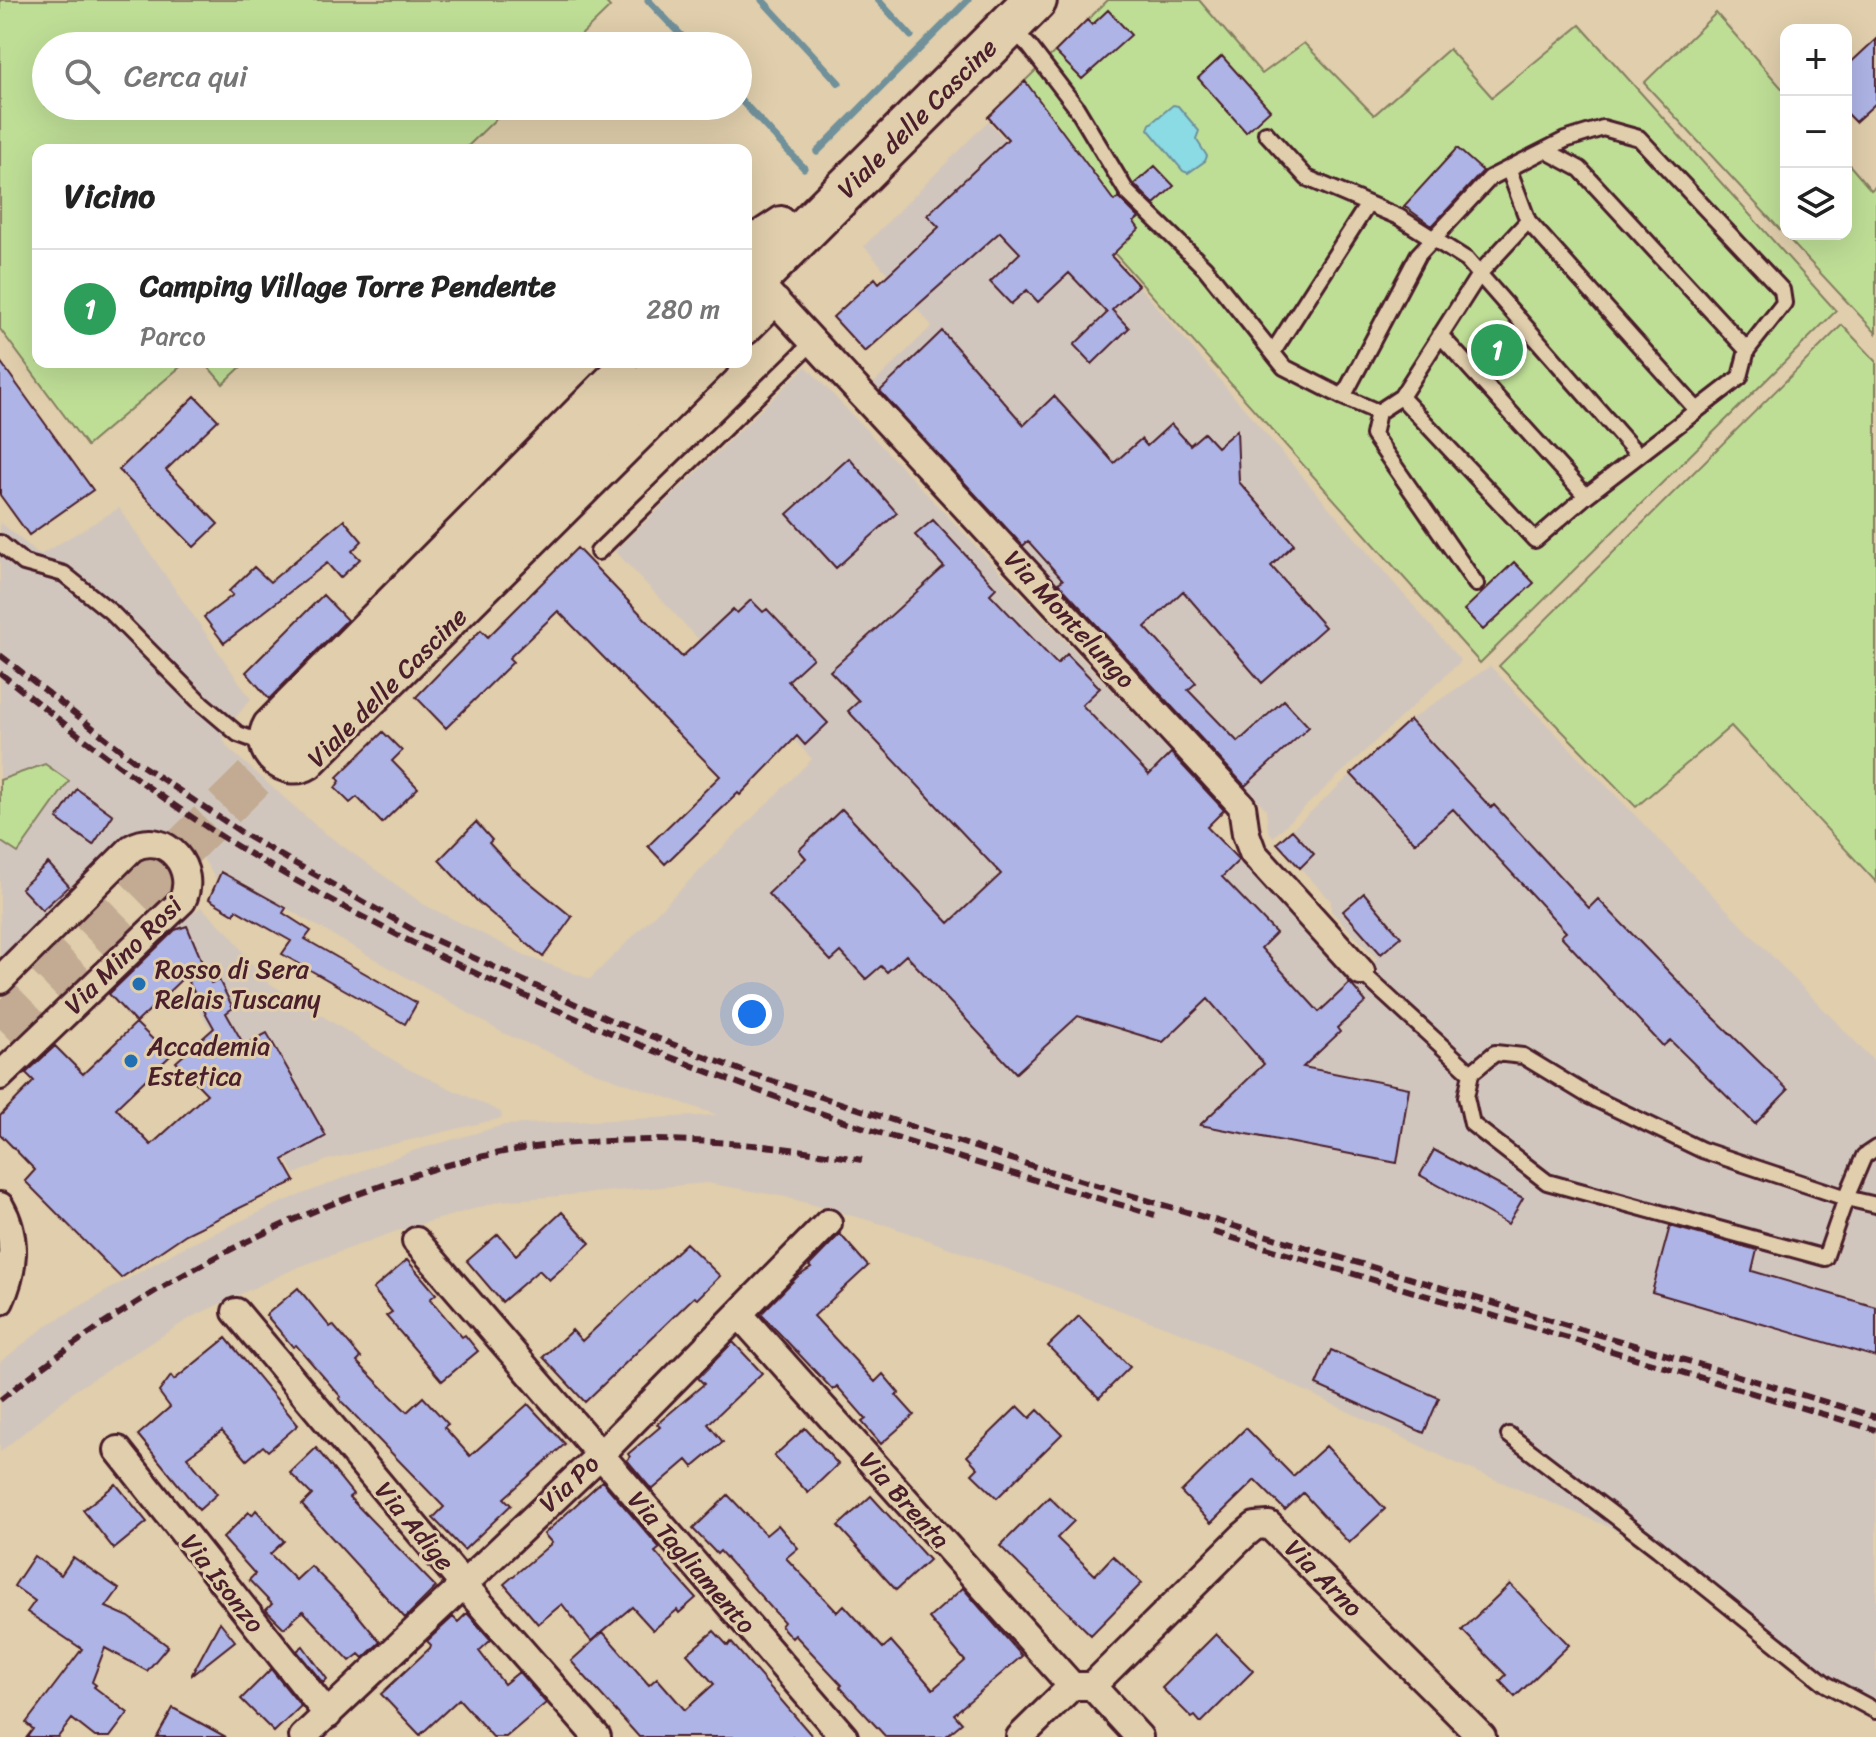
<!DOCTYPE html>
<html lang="it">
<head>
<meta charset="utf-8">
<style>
  :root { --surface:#fff; --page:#f2f2f2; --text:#222; --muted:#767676; --line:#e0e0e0; --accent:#1f6fb2 }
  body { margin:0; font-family:Sriracha,sans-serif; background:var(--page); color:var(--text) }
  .controls { position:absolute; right:24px; top:24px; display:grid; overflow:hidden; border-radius:16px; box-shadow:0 8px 32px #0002 }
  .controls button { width:72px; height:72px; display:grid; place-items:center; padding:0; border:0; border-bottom:2px solid var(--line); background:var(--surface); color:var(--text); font:40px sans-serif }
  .you { position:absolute; left:752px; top:1014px; width:28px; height:28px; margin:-20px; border:6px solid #fff; border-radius:50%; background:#1a73e8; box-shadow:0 0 0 12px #1a73e833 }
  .badge { display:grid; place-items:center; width:52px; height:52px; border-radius:50%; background:var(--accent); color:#fff; font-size:26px; font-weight:700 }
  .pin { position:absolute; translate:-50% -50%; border:4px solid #fff; box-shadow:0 2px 8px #0006 }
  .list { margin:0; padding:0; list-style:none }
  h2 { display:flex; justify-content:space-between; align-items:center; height:104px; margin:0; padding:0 32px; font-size:34px }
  h2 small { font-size:26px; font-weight:400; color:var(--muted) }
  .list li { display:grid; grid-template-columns:52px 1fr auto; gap:24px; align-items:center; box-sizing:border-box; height:120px; padding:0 32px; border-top:2px solid var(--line) }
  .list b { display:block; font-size:30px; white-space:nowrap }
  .list p { margin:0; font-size:26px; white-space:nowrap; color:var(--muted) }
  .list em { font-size:26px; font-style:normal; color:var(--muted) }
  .icon { flex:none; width:44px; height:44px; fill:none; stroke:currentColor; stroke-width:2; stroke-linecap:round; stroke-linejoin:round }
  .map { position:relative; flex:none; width:1876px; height:1737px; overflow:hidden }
  .search { position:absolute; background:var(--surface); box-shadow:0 8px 32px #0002; left:32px; top:32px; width:720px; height:88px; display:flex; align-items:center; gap:20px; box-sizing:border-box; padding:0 28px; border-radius:44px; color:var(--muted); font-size:30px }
  .panel { position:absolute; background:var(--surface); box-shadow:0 8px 32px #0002; left:32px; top:144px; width:720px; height:224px; border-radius:16px }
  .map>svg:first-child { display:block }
</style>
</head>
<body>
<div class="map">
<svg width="1876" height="1737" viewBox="0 0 1876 1737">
  <rect width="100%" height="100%" fill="#e0ceac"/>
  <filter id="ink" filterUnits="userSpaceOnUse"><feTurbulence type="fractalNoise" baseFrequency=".0125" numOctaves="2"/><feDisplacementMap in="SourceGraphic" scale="16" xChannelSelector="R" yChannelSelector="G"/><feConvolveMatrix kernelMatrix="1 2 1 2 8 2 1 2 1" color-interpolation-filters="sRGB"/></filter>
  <g filter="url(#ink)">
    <path fill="#d1c6bd" d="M988 121 1138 285 1461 661 1273 837 1268 830 1266 809 870 387 932 326 864 246Z
      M806 366 1225 810 1207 828 1355 981 1377 959 1331 911V901L1277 843 1410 720 1490 666 1876 1063V1720L1820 1692 1699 1589 1614 1529 1458 1464 1188 1335 889 1226 785 1197 707 1183 501 1201 394 1232 296 1268 192 1317 77 1389 0 1452V1362L49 1324 180 1249 275 1205 409 1152 504 1125 717 1115 602 1075 503 1033 220 870 216 879 202 857 155 829 133 833 0 964V522L40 555 119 508 251 699 235 718 223 739 228 748 322 831 423 904 531 958 590 979 812 759 615 551Z
      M201 907 231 935 261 978 408 1069 501 1112 502 1118 327 1160 295 1174 227 1055 194 1002 168 933Z"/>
    <path fill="#bede96" stroke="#847e60" stroke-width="2" d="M0 0H604L610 7 570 46H46V106H509L464 150H38V362H186L87 446 0 329Z
      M1108 0H1199L1262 74 1304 43 1374 115 1449 49 1492 97 1580 25 1836 311 1480 663 1083 218 988 117Z
      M1716 13 1786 93V234H1846V161L1871 190 1876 186V333L1644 83Z
      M1842 325 1876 361V882L1731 726 1636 807 1499 666Z
      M204 362H246L223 384Z
      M45 764 69 781 18 853 0 841V780Z"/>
    <path fill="#8adbe4" stroke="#70909a" stroke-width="2" d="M1173 105 1178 106 1199 131 1196 139 1207 156 1205 161 1188 173 1183 171 1148 129 1150 124Z"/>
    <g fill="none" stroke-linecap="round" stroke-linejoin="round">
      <path stroke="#70909a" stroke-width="7" d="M648 0 691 46
        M762 0 839 83
        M878 0 911 36
        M738 97 804 168
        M817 152 968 0"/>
    </g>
    <path fill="#aeb4e5" stroke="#4a1f2b" stroke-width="2" fill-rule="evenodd" d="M1108 10 1131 35 1082 79 1055 52 1087 20 1092 25Z
      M1876 39V103L1855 122 1846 113V67Z
      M1222 56 1270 110 1246 132 1198 78Z
      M1025 81 1114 201 1119 198 1139 218 1134 222 1139 229 1111 256 1138 285 1112 310 1129 328 1092 364 1074 345 1107 313 1069 273 1038 302 1027 290 1011 304 990 282 1020 253 1000 232 865 352 833 317 875 278 879 283 939 227 927 215 1008 139 988 117Z
      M1457 148 1483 171 1432 226 1404 206Z
      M1155 166 1174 186 1154 204 1134 184Z
      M942 331 1024 425 1054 396 1114 463 1141 439 1147 446 1171 424 1190 445 1204 433 1217 447 1237 430 1239 482 1294 544 1271 566 1325 627 1262 683 1183 591 1145 627 1196 683 1188 690 1238 742 1284 700 1309 727 1245 786 1058 583 1063 580 1028 541 1023 546 880 391Z
      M0 361 93 490 29 535 0 495Z
      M195 396 218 420 166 470 218 524 194 547 119 470Z
      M849 458 897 513 836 568 787 514Z
      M344 520 362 541 352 551 360 559 340 578 327 563 224 643 204 617 233 595 229 591 254 567 270 582Z
      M933 520 996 588 990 594 1057 664 1067 654 1100 688 1082 705 1149 775 1171 753 1224 810 1207 827 1239 860 1222 877 1276 933 1261 948 1319 1012 1350 983 1366 1002 1337 1028 1340 1032 1303 1067 1409 1088 1397 1163 1200 1125 1264 1064 1208 999 1163 1042 1078 1016 1016 1073 906 955 887 972 881 966 866 979 841 952 831 961 768 894 806 858 799 850 842 809 949 923 1001 874 848 711 859 701 830 671 944 567 915 535Z
      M577 548 682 657 733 609 737 613 751 600 763 612 767 609 813 658 788 681 828 723 805 745 797 736 740 795 738 793 665 864 648 846 720 776 558 611 509 658 513 662 446 728 416 697 481 630 488 637Z
      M1514 562 1534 583 1483 630 1464 610Z
      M323 595 347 620 269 699 246 672Z
      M1410 720 1491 808 1494 805 1589 908 1598 899 1704 1008 1788 1090 1755 1124 1670 1040 1663 1046 1561 936 1566 932 1453 809 1415 843 1351 774Z
      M383 732 402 751 392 761 418 788 382 823 357 797 350 803 335 788 340 781 337 777Z
      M77 789 113 815 93 845 57 819Z
      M476 822 492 840 489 843 512 868 572 917 543 957 478 902 439 860Z
      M1292 830 1314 854 1300 868 1277 843Z
      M48 863 69 886 42 910 21 888Z
      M221 872 286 908 283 913 311 931 305 939 417 1003 405 1024 282 954 291 941 236 910 234 914 209 899Z
      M1364 893 1401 937 1381 954 1343 911Z
      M187 926 211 983 219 980 233 1008 226 1013 244 1045 267 1033 326 1136 283 1160 295 1181 186 1234 121 1278 25 1181 35 1170 0 1134V1116L34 1081 26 1073 55 1046 83 1074 136 1023 109 994 175 930ZM185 976 214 1028 176 1062 207 1094 151 1145 116 1108 170 1056 136 1023Z
      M1434 1150 1523 1198 1508 1224 1420 1175Z
      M562 1212 590 1243 549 1280 539 1270 502 1302 467 1261 498 1234 516 1255Z
      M1670 1226 1757 1250 1752 1271 1876 1307V1357L1652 1292Z
      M840 1234 868 1266 814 1316 875 1382 883 1374 899 1393 896 1395 914 1415 881 1444 862 1422 866 1419 837 1386 833 1390 761 1314 797 1277 811 1268 809 1266Z
      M686 1243 720 1276 697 1299 694 1297 585 1402 543 1357 572 1330 582 1341Z
      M407 1260 436 1294 430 1299 462 1337 465 1335 478 1351 442 1381 386 1316 392 1312 373 1289Z
      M298 1288 330 1327 333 1325 361 1358 357 1362 407 1412 423 1397 448 1424 444 1427 470 1456 528 1404 565 1444 504 1498 511 1505 464 1550 433 1518 444 1507 339 1399 341 1397 296 1345 293 1347 266 1315Z
      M1079 1316 1130 1367 1099 1398 1048 1346Z
      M226 1338 298 1425 268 1451 263 1446 247 1460 222 1431 187 1457 217 1494 199 1510 138 1435 170 1407 159 1392 171 1376 174 1380Z
      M733 1342 762 1373 708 1424 723 1442 693 1467 687 1460 652 1490 627 1460 630 1457 628 1454 660 1427 657 1424 704 1384 698 1378Z
      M1331 1350 1439 1398 1424 1433 1316 1385Z
      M1018 1406 1030 1418 1038 1410 1062 1434 997 1498 972 1474 978 1468 967 1456Z
      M805 1428 838 1464 808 1493 774 1456Z
      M1246 1428 1293 1476 1326 1446 1385 1509 1349 1543 1303 1493 1285 1510 1255 1480 1211 1523 1181 1492Z
      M316 1448 353 1494 349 1497 436 1587 405 1618 302 1505 312 1495 290 1473Z
      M602 1481 660 1548 655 1552 696 1598 679 1613 677 1610 653 1630 632 1607 591 1641 562 1604 538 1624 504 1584 552 1543 544 1534Z
      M116 1484 147 1522 114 1549 83 1510Z
      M728 1495 766 1535 778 1525 798 1548 786 1558 837 1612 844 1605 883 1648 891 1641 933 1689 965 1661 929 1618 963 1588 1022 1656 954 1714 962 1723 945 1737H886L840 1687 842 1685 795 1635 792 1638 781 1626 784 1622 720 1551 717 1554 693 1529Z
      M871 1496 929 1560 896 1590 838 1526Z
      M1049 1497 1074 1521 1057 1538 1095 1575 1113 1556 1142 1583 1091 1635 1000 1546Z
      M256 1510 284 1541 270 1554 296 1580 311 1566 352 1608 380 1642 363 1658 359 1654 350 1661 303 1611 284 1628 266 1610 272 1604 249 1580 255 1574 223 1538 249 1512 252 1515Z
      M34 1556 61 1575 73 1557 119 1589 106 1607 129 1617 168 1646 147 1671 105 1648 92 1682 96 1685 94 1687 128 1713 110 1737H95L72 1719 58 1737H27L33 1729 26 1723 82 1649 27 1612 35 1601 14 1586Z
      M1510 1584 1569 1645 1515 1697 1500 1681 1506 1675 1462 1630Z
      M467 1613 491 1640 479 1651 504 1684 519 1672 546 1703 506 1737H493L459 1699 420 1735 381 1694 430 1648 431 1645 427 1641 453 1617 458 1622Z
      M220 1622 235 1641 192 1675V1674Z
      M714 1631 728 1646 731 1642 813 1737H639L571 1661 603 1632 649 1685 657 1678 685 1710 714 1684 687 1654Z
      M1216 1634 1253 1671 1201 1723 1195 1716 1192 1718 1162 1688Z
      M303 1646 327 1679 323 1683 297 1651Z
      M271 1669 301 1706 274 1732 241 1699Z
      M173 1708 226 1737H157Z"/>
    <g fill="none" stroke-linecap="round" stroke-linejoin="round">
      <path stroke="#c2ab92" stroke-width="42" stroke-dasharray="42 21" stroke-linecap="butt" d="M0 1029 295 737"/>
      <g stroke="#4a1f2b" stroke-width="20">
        <path id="lane" d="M1012 28 1030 47 1076 107 1127 192 1205 268 1284 367 1343 397 1378 412 1401 397 1480 273 1528 221
          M1266 133 1307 178 1399 217 1467 260 1638 455
          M1545 150 1580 169 1747 350
          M1509 170 1528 221 1697 410
          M1440 335 1586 496
          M1273 352 1368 204
          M1343 397 1418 255 1490 178 1565 140 1603 128 1639 138 1782 290 1784 303 1747 350 1740 377 1586 496 1535 540 1401 397
          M1378 412 1373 435 1476 584
          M0 543 24 563 64 574 111 612 198 700 238 734 263 743
          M598 552 813 342
          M1361 972 1471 1073 1466 1097 1472 1124 1547 1182 1825 1258 1846 1198 1876 1205
          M1471 1073 1495 1053 1523 1056 1589 1096 1702 1150 1846 1198 1864 1156 1876 1148
          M1509 1435 1658 1549 1826 1684 1876 1711"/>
      </g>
      <g stroke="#4a1f2b" stroke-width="32">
        <path id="street" d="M746 243 781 220 800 236
          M755 279 1242 806 1246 834 1253 853 1361 972
          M746 331 776 301
          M625 362 267 724C251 752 285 781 310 765L715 362
          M0 980 132 848C167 829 198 870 182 901L0 1076
          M0 1206C18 1237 14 1271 0 1301
          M416 1241 844 1737
          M236 1312 463 1584 597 1737
          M739 1314 1072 1686
          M118 1450 328 1715
          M1092 1686 1243 1536 1255 1526 1269 1525 1482 1737
          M1092 1686 1139 1737
          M303 1737 599 1456 828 1223
          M1020 1737 1072 1686H1089"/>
      </g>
      <g stroke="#4a1f2b" stroke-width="48">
        <path id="primary" d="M746 289 1035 0
          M295 737 672 362"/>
      </g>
      <use href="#lane" stroke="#e0ceac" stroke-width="14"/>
      <use href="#street" stroke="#e0ceac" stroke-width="26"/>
      <use href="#primary" stroke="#e0ceac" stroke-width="42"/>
      <path stroke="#4a1f2b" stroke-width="6" stroke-dasharray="12 6" stroke-linecap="butt" d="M0 655 135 761 250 838 415 931 617 1023 748 1073 1039 1168 1876 1417
        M0 673C77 734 156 797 240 848 420 956 612 1039 809 1109 923 1149 1040 1181 1155 1215
        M1213 1232 1876 1430
        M0 1400C114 1308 239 1235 378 1187 431 1168 486 1153 542 1146 650 1134 756 1141 862 1160"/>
    </g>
  </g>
  <g fill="#1f6fb2" stroke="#e0ceac" stroke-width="3">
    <circle cx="139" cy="984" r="8"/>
    <circle cx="131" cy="1061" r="8"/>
  </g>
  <g text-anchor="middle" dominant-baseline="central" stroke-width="6" stroke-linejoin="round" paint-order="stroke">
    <g font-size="26" fill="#4a1f2b" stroke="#e0ceac">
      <text transform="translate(917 118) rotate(-45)">Viale delle Cascine</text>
      <text transform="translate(1070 619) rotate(47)">Via Montelungo</text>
      <text transform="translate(387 687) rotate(-45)">Viale delle Cascine</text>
      <text transform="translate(123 955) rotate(-45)">Via Mino Rosi</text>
      <text transform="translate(569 1483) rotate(-43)">Via Po</text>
      <text transform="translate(905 1500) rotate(48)">Via Brenta</text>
      <text transform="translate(415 1526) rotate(50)">Via Adige</text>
      <text transform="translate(692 1562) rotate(49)">Via Tagliamento</text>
      <text transform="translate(1324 1578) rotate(45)">Via Arno</text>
      <text transform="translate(223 1583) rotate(52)">Via Isonzo</text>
    </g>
    <g font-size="26" fill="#4a1f2b" stroke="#e0ceac" text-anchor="start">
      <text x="155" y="969">Rosso di Sera<tspan x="155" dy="30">Relais Tuscany</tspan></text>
      <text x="147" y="1046">Accademia<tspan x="147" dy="30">Estetica</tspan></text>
    </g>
  </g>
</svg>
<div class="controls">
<button>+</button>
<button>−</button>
<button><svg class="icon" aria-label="layers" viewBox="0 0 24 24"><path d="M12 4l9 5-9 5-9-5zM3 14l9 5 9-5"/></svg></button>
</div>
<div class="you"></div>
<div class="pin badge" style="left:1497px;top:350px;background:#2e9e5b">1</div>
<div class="search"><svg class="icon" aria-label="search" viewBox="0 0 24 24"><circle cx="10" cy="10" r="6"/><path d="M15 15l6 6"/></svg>Cerca qui</div>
<section class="panel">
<h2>Vicino<small></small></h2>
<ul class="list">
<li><span class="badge" style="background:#2e9e5b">1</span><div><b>Camping Village Torre Pendente</b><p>Parco</p></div><em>280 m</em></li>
</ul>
</section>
</div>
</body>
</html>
